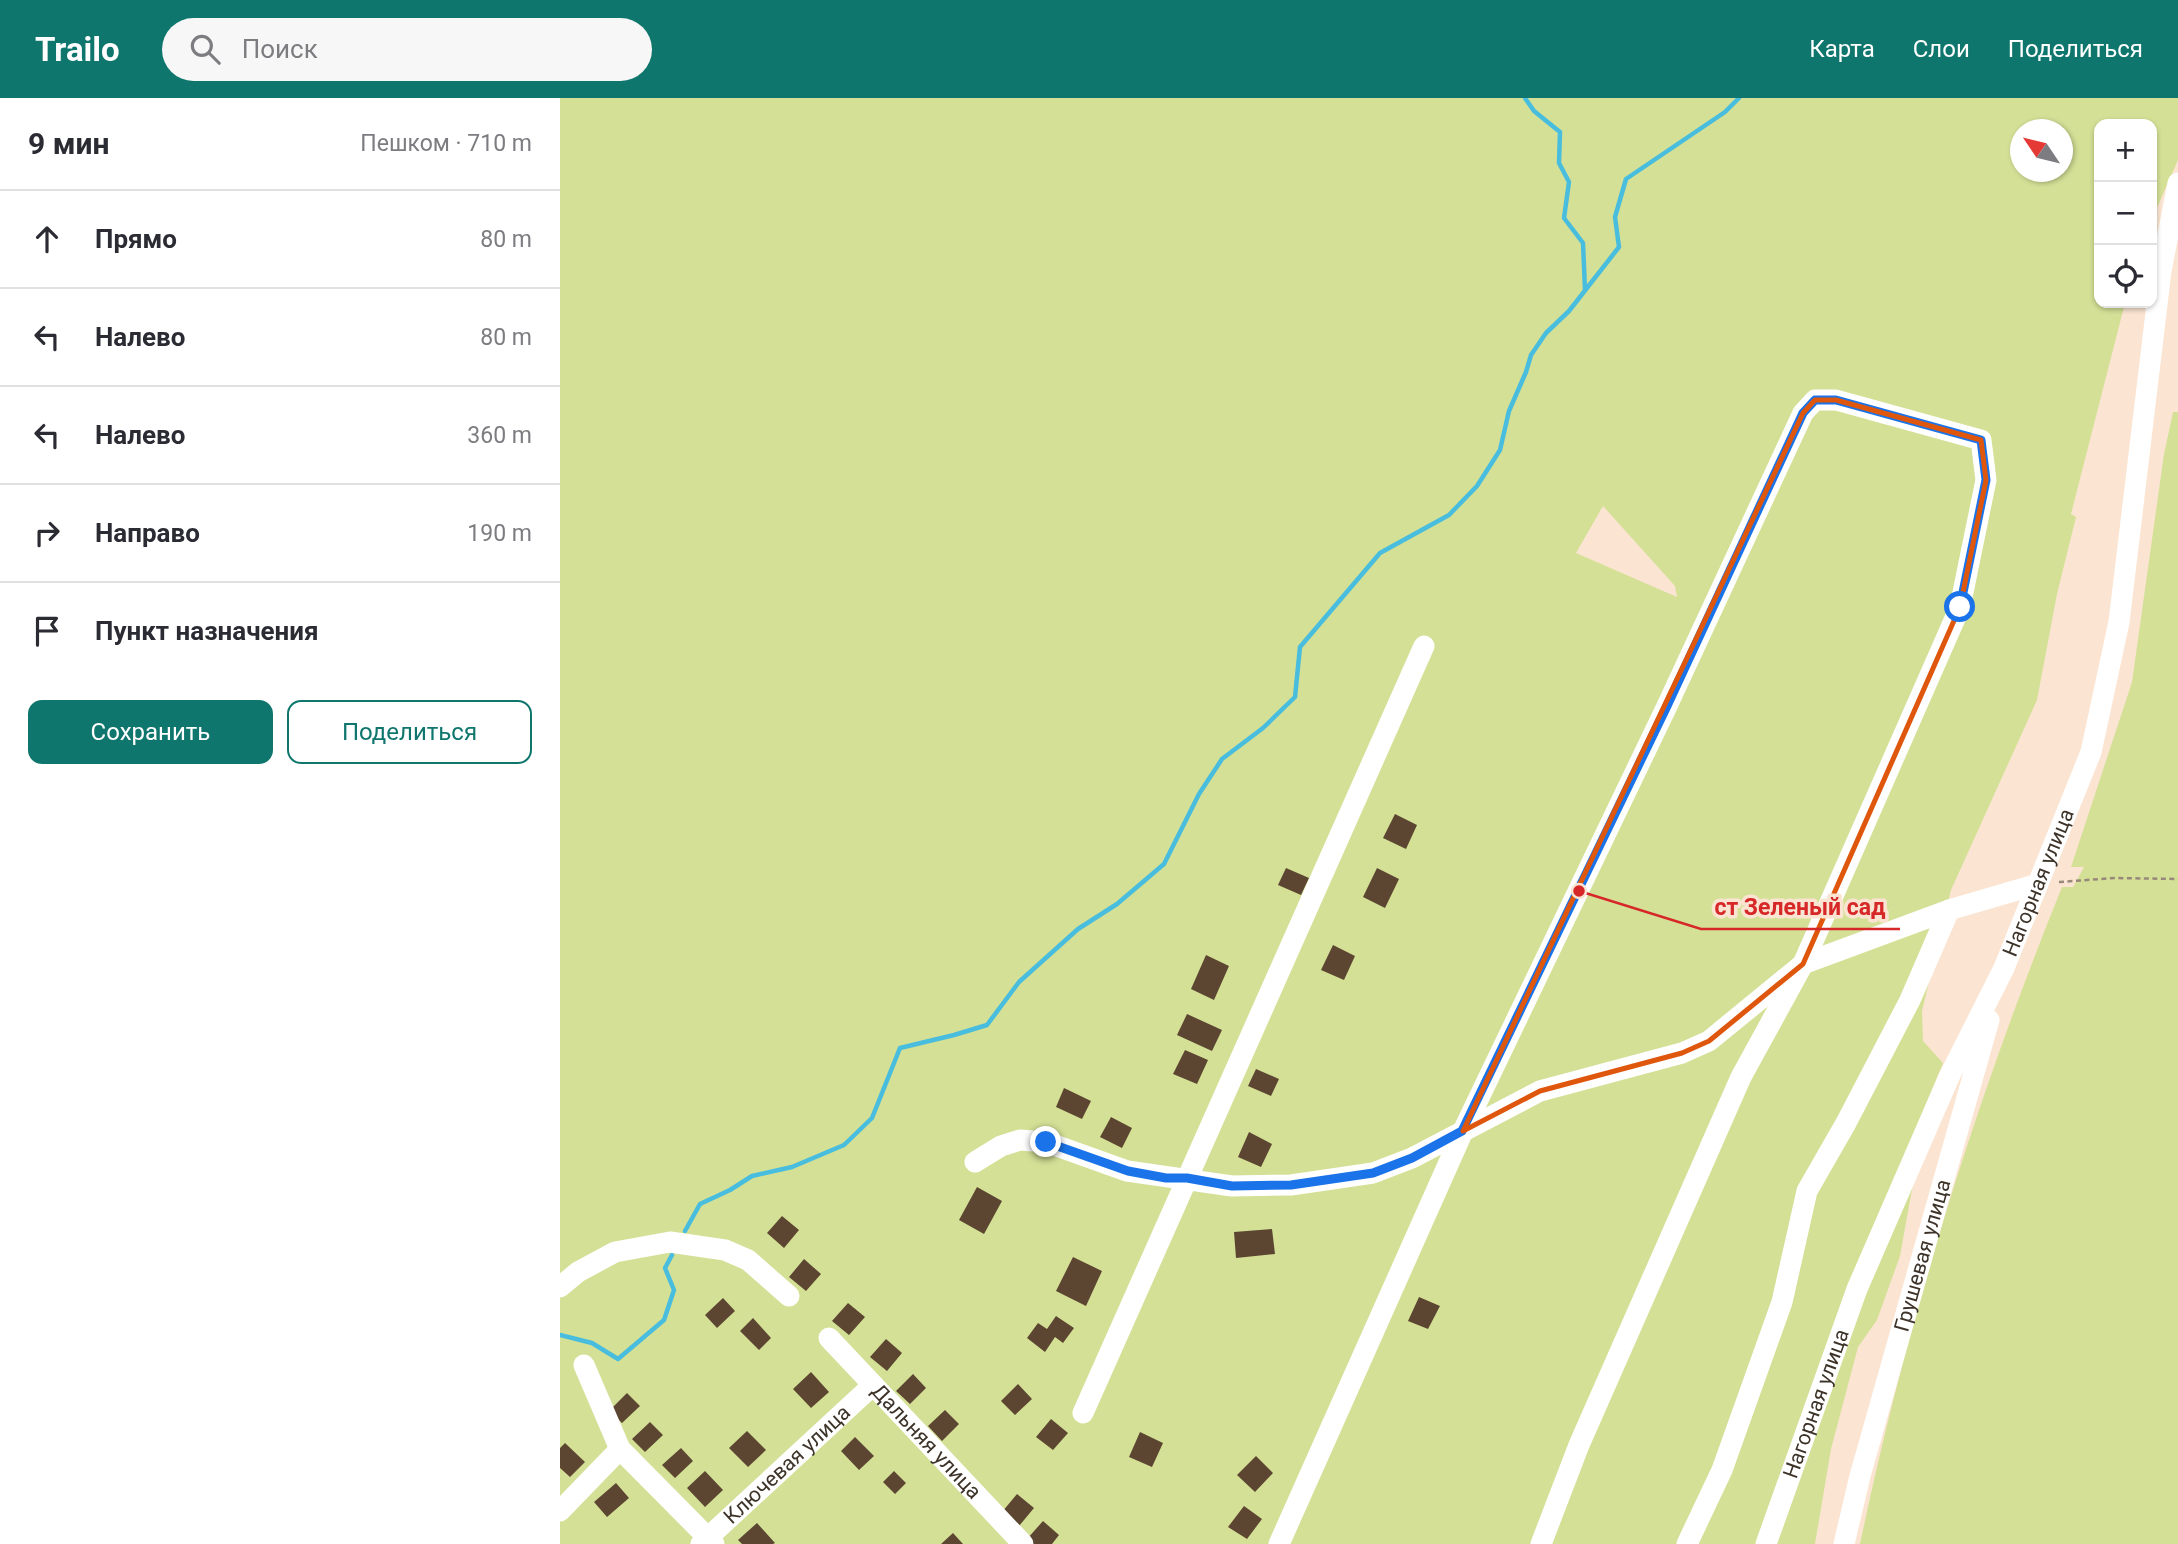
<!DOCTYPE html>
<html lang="ru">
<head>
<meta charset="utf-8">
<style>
  :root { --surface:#fff; --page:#f7f7f7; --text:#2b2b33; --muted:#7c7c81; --line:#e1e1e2; --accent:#0f766e }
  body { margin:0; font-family:Roboto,sans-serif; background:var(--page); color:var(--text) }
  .controls { position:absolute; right:21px; top:21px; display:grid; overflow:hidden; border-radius:14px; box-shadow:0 2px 5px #0004 }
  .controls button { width:63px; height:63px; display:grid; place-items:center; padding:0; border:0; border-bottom:2px solid var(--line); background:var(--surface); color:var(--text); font:35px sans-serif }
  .compass { position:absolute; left:1450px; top:21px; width:63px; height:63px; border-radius:50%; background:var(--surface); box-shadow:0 2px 5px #0004; rotate:305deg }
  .stop { position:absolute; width:21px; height:21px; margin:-16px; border:5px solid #1a73e8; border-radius:50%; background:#fff }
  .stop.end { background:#1a73e8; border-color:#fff; box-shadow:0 2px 7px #0008 }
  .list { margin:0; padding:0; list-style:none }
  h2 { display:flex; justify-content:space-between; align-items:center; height:91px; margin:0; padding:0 28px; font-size:30px }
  h2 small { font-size:23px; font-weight:400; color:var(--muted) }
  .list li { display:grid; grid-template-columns:46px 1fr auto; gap:21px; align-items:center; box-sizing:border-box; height:98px; padding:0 28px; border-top:2px solid var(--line) }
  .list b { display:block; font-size:26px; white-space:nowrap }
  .list em { font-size:23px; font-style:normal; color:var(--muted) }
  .actions { display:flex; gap:14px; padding:21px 28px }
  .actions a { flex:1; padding:16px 0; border:2px solid var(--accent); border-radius:14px; text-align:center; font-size:24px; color:var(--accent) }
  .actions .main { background:var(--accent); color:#fff }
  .icon { flex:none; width:38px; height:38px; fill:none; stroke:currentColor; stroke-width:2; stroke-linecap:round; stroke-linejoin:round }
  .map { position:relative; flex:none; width:1618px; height:1446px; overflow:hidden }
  header { display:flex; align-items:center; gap:42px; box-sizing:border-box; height:98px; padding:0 35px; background:var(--accent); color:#fff }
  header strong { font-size:33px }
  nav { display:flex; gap:38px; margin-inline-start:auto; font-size:24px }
  .search { width:490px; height:63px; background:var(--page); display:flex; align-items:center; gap:18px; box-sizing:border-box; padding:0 24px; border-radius:38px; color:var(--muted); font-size:26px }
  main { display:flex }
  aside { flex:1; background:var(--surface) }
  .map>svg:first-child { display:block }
</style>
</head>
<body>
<header>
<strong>Trailo</strong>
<div class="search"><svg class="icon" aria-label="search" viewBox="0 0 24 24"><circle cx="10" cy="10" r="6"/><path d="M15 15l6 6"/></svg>Поиск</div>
<nav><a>Карта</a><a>Слои</a><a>Поделиться</a></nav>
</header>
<main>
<aside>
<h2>9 мин<small>Пешком · 710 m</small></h2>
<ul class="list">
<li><svg class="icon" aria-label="ahead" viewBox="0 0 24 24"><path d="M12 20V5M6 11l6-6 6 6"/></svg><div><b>Прямо</b></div><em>80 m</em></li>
<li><svg class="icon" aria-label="left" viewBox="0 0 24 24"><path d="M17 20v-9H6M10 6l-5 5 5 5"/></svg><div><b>Налево</b></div><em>80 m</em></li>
<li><svg class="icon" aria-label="left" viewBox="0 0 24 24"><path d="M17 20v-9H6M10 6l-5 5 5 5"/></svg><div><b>Налево</b></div><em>360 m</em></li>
<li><svg class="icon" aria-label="right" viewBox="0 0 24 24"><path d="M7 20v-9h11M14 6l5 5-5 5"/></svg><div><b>Направо</b></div><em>190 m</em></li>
<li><svg class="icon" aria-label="arrive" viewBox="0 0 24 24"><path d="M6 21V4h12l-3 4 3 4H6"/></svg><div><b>Пункт назначения</b></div></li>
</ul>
<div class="actions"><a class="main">Сохранить</a><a>Поделиться</a></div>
</aside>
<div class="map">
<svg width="1618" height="1446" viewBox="0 0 1618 1446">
  <rect width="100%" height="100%" fill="#fbe5d2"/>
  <path fill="#d4e096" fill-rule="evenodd" d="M0 0H1618V62L1592 121V26H1539V205H1565L1511 416 1516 419 1497 496 1477 602 1391 792 1362 913 1363 943 1383 965 1364 1011V1025L1340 1158 1317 1222 1298 1249 1271 1351 1255 1446H0ZM1461 32H1503V74H1461ZM1043 408 1115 488 1117 499 1016 455Z
    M1613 314H1618V1446H1300C1347 1222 1416 1001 1502 789H1513L1524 769H1511L1572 584 1604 356Z"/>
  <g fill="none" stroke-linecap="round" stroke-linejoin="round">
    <path stroke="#48bdde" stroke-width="4.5" d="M965 0 974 13 1000 34 999 65 1009 84 1004 120 1023 145 1025 192
      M125 1133 140 1106 170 1092 192 1078 232 1069 284 1047 312 1020 340 950 394 937 427 927 459 884 518 831 557 806 604 766 639 696 662 661 703 630 735 599 740 549 820 455 889 417 917 388 940 352 949 313 966 274 971 257 986 235 1009 213 1059 149 1055 119 1066 81 1165 14 1179 0
      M0 1237 32 1245 58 1261 104 1222 114 1192 105 1170 112 1157"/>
  </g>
  <path fill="#5c4632" d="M835 716 857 727 846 751 823 740Z
    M726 770 749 780 741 797 718 787Z
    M817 770 839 781 825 810 803 799Z
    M773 847 795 858 784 882 761 872Z
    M646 857 669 868 654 902 631 891Z
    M627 916 662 932 652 953 617 937Z
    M625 952 648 962 637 986 613 976Z
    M696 971 719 981 711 998 688 988Z
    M504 990 531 1003 522 1021 496 1009Z
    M551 1019 572 1030 562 1050 540 1039Z
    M689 1034 712 1046 701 1069 678 1059Z
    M417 1089 442 1103 424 1136 399 1122Z
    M222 1118 239 1132 224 1150 207 1135Z
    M712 1131 715 1156 676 1160 674 1134Z
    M513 1159 542 1173 526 1208 496 1193Z
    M244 1161 261 1176 246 1193 229 1179Z
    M859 1199 880 1208 868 1231 848 1223Z
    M163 1200 175 1213 157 1230 145 1217Z
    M288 1205 305 1219 289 1237 272 1223Z
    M496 1218 514 1230 503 1245 495 1239 485 1254 467 1240 478 1225 487 1231Z
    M193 1220 211 1240 199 1252 180 1233Z
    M326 1241 342 1255 327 1273 310 1259Z
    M251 1274 269 1294 251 1310 233 1291Z
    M353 1276 366 1290 350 1306 336 1293Z
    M458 1286 472 1301 455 1317 441 1303Z
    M67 1295 80 1308 62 1325 49 1313Z
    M385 1312 399 1326 382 1343 368 1328Z
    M491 1321 508 1335 493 1352 476 1339Z
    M90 1324 103 1337 85 1354 72 1341Z
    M187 1333 206 1352 188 1369 169 1350Z
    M580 1334 603 1345 592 1369 569 1359Z
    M295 1339 314 1358 299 1372 281 1353Z
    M5 1345 25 1364 10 1379 0 1370V1350Z
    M121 1350 133 1363 115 1380 102 1367Z
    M696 1358 713 1375 695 1394 677 1377Z
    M145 1373 163 1392 145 1409 127 1390Z
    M334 1373 346 1385 335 1396 323 1384Z
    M56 1385 69 1400 47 1419 34 1404Z
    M457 1396 474 1410 459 1428 442 1414Z
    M684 1408 702 1421 687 1441 668 1429Z
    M483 1423 499 1437 492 1446H473L467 1441Z
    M197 1425 215 1445 213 1446H182L178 1442Z
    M393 1435 403 1446H381Z"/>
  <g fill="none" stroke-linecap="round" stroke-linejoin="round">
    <path stroke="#98887a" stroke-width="2.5" stroke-dasharray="5 3.5" stroke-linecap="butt" d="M1499 784 1555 780 1618 781"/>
    <g stroke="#fff" stroke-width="21">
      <path d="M415 1064 441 1048 460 1042 486 1044 567 1073 672 1088 731 1087 813 1075 852 1060 980 993 1122 955 1149 943 1243 866 1389 812 1478 786"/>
      <path d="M0 1189 18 1174 55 1154 110 1144 165 1152 188 1162 229 1198"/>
      <path id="s1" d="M269 1240 463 1446"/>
      <path d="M24 1267 60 1351 154 1446"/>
      <path d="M523 1315 864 548"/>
      <path d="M0 1413 60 1351"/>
      <path id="s2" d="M141 1446 313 1287"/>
      <path d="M719 1446 903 1033 1107 608 1243 315 1255 302H1276L1421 342 1426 382 1400 509 1243 866 1181 979 1019 1347 981 1446"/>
      <path d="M1127 1446 1162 1372 1222 1204 1247 1093 1286 1025 1350 902 1389 812"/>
      <path id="s3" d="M1206 1446 1297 1191 1389 979 1444 870 1531 654 1559 524 1601 173 1618 85"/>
      <path id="s4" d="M1284 1446 1300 1378 1429 922"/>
    </g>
  </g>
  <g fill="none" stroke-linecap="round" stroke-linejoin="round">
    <path stroke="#1a73e8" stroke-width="9" d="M486 1044 568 1073 606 1080H627L672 1088 731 1087 813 1075 852 1060 902 1033 1107 608 1243 315 1255 302H1276L1421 342 1426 382 1400 509"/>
  </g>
  <path fill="none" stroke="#df570d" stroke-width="5" stroke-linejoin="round" d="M1255 302H1276L1421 342 1426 382 1400 509 1243 866 1149 943 1122 955 980 993 903 1033 1243 315Z"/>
  <g text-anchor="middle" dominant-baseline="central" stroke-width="7" stroke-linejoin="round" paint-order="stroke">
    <g font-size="21" fill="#3d3329" stroke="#fbe5d2">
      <text stroke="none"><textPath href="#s3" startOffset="716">Нагорная улица</textPath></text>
      <text stroke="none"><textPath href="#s4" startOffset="299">Грушевая улица</textPath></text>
      <text stroke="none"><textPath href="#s3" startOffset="149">Нагорная улица</textPath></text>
      <text stroke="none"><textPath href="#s1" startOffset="142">Дальняя улица</textPath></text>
      <text stroke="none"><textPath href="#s2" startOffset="117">Ключевая улица</textPath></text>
    </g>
  </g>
  <path fill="none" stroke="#d62828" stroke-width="2.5" d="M1019 793L1141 831H1340"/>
  <circle fill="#d62828" stroke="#fbe5d2" stroke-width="2.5" cx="1019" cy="793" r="7"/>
  <g font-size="23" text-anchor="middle" font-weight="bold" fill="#d62828" stroke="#fbe5d2" stroke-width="7" stroke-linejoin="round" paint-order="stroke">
    <text x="1240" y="817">ст Зеленый сад</text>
  </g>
</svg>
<div class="controls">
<button>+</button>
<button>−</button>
<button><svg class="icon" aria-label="locate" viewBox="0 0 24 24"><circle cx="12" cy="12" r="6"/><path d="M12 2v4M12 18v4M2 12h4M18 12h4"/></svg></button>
</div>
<svg class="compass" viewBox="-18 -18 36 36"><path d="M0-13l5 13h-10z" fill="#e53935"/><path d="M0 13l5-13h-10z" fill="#7c7c81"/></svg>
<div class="stop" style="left:1400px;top:509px"></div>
<div class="stop end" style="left:486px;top:1044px"></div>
</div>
</main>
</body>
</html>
